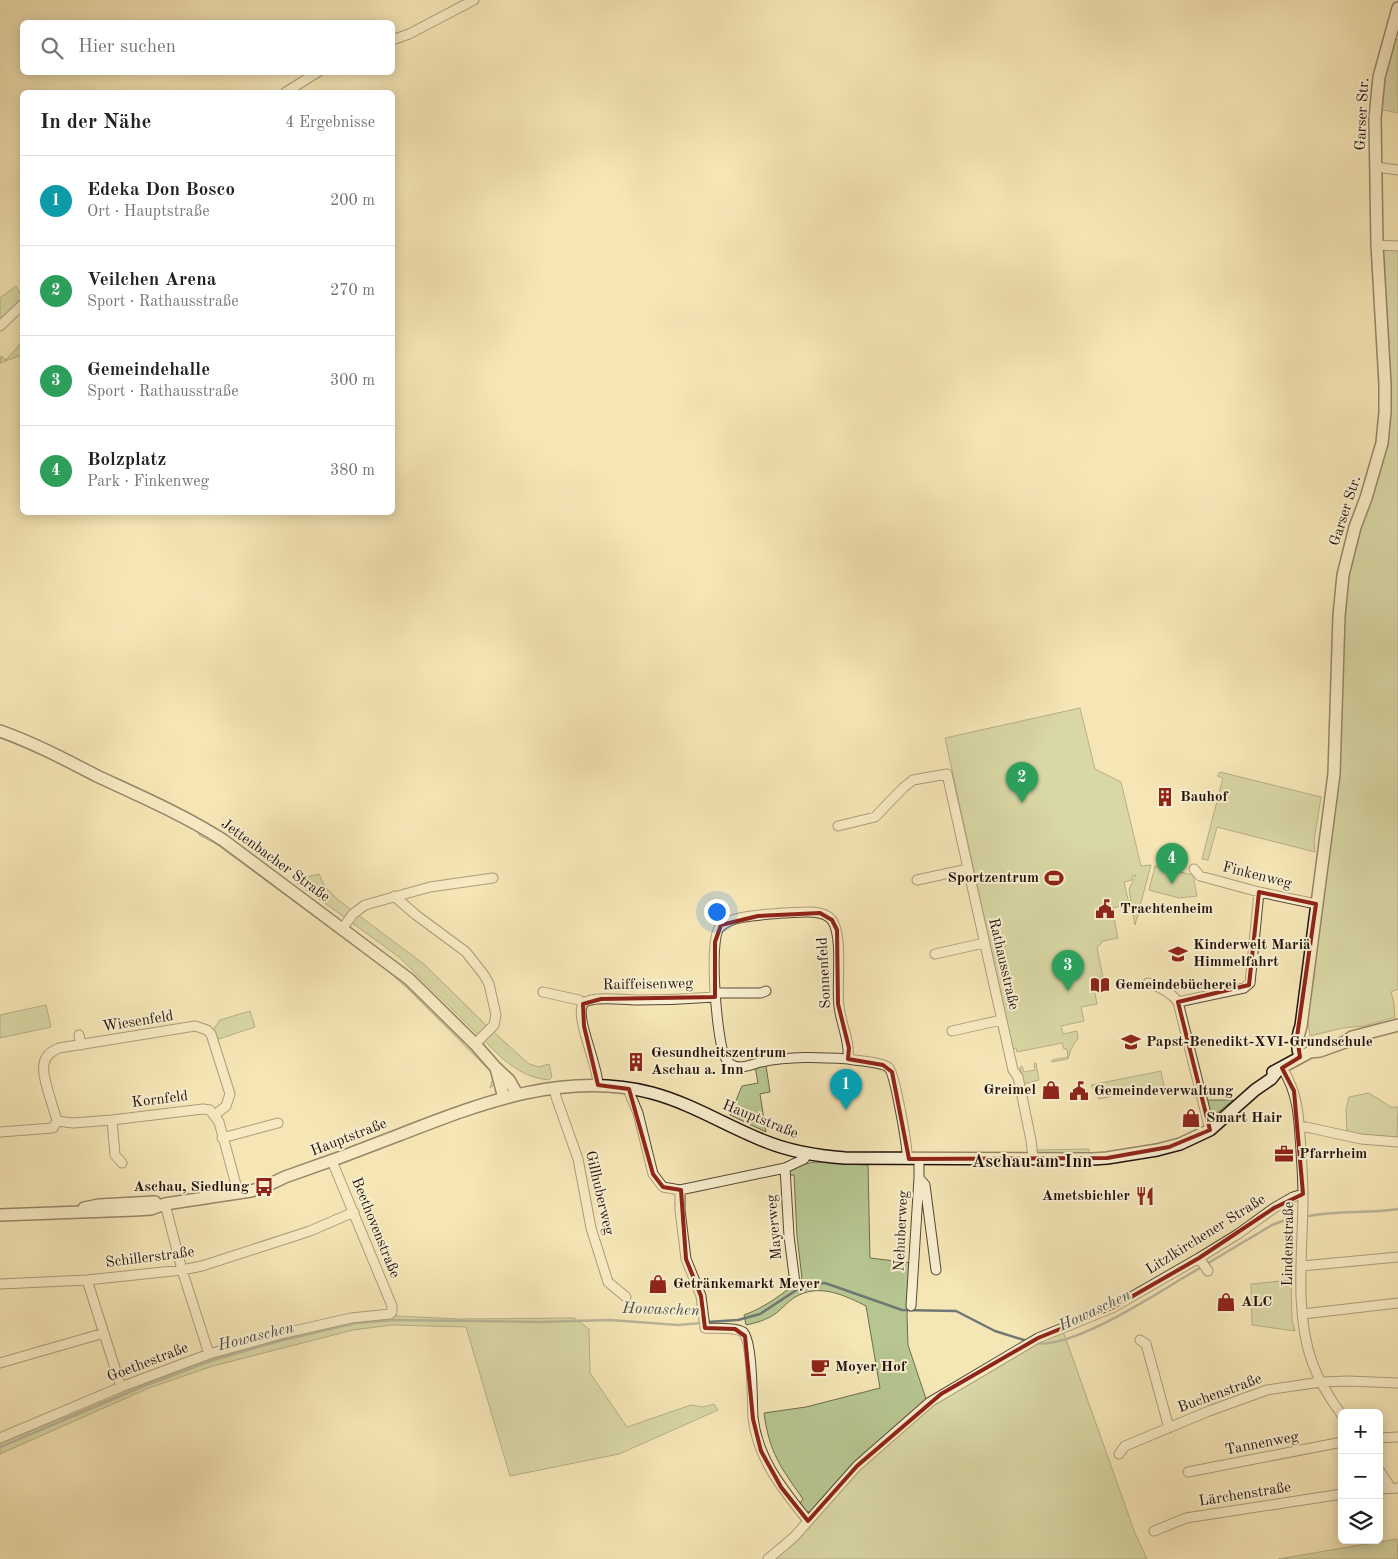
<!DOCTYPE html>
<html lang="de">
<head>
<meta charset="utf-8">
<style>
  :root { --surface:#fff; --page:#f6f6f6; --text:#202124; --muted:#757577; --line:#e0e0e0; --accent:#2563eb }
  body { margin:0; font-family:"Old Standard TT",serif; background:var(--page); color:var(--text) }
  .controls { position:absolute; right:15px; bottom:15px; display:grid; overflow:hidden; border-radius:8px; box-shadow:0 2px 12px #0003 }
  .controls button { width:45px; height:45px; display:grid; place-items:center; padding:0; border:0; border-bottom:1px solid var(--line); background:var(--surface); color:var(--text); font:25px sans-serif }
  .you { position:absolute; left:716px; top:911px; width:18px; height:18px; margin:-12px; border:4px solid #fff; border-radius:50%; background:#1a73e8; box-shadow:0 0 0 8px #1a73e833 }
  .badge { display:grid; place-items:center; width:32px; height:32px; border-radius:50%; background:var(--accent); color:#fff; font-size:16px; font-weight:700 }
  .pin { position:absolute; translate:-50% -41px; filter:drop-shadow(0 1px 2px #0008) }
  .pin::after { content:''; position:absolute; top:26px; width:18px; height:15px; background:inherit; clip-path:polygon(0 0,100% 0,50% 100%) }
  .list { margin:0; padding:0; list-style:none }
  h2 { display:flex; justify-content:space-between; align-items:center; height:65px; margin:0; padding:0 20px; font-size:21px }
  h2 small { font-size:16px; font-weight:400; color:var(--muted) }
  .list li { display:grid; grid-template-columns:32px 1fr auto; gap:15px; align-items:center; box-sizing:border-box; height:90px; padding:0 20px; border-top:1px solid var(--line) }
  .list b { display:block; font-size:19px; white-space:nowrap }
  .list p { margin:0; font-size:16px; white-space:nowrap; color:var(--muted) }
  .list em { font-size:16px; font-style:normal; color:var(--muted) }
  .icon { flex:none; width:28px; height:28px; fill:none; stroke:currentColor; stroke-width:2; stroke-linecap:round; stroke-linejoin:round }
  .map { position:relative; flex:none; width:1398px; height:1559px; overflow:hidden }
  .search { position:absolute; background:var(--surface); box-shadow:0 2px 12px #0003; left:20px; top:20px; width:375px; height:55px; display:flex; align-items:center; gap:12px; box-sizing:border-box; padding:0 18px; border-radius:8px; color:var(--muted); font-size:19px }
  .panel { position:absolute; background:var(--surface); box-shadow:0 2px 12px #0003; left:20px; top:90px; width:375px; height:425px; border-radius:8px }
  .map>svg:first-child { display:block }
</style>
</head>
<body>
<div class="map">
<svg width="1398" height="1559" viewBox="0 0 1398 1559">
  <rect width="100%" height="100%" fill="#f5e6b6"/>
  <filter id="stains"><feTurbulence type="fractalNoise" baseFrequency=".004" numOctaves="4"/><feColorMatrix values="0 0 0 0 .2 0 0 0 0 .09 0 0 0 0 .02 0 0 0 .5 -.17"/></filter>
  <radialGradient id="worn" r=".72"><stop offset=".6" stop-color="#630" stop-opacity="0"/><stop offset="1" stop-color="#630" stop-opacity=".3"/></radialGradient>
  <path fill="#b7c691" stroke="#6c6c4e" d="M1392 38 1398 40V113L1379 109 1380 93Z
    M1398 248V989L1391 992 1394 1003 1395 1017 1364 1026 1343 1028 1310 1036 1307 1017 1345 596 1352 554 1380 467 1382 250Z
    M16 286 22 298 0 319V298Z
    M22 342V355L0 363 1 356 6 360Z
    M1080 708 1095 769 1121 782 1141 866 1151 865 1135 925 1129 889 1136 875 1132 876V880L1124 882 1129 904 1112 908 1118 938 1103 941 1097 948 1103 977 1092 979 1097 1004 1081 1007 1084 1021 1061 1026 1063 1034 1077 1031 1078 1038 1071 1049 1068 1059 1052 1062V1060L1068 1057 1067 1049H1064L1062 1043 1017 1052 1016 1048 1013 1049 945 738Z
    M1220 772 1321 797 1314 841 1315 852 1217 827 1208 860 1202 859 1223 778 1217 776Z
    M198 831 215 840 239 857 415 991 490 1067 497 1082 490 1088 493 1078 489 1070 406 987 381 965 216 844 199 835Z
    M1155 866 1193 875 1197 896 1179 898 1149 890Z
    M319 874 325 887 337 899 425 965 487 1026 529 1064 539 1067 549 1064 552 1077 549 1080C530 1078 518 1071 503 1059L399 957 293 880Z
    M46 1005 51 1027 0 1038V1015Z
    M250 1011 255 1027 219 1039 213 1030 220 1020Z
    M1036 1063 1039 1080 1024 1084 1020 1067 1022 1066 1024 1072 1035 1070 1034 1064Z
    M766 1066 770 1092 760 1094 766 1132 730 1115 742 1086 758 1083 755 1067Z
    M1161 1071 1164 1086 1099 1099 1091 1085Z
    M1369 1093 1391 1107H1398L1397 1139 1381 1138 1347 1132 1346 1109 1349 1097Z
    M1205 1100H1233L1210 1119Z
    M1089 1149V1153H1038L1037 1150Z
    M813 1162 868 1165 870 1258 912 1263 907 1315 908 1345 926 1399 857 1463 814 1510C806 1514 804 1511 798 1506L803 1499C781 1468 769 1452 764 1413L806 1407 880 1388 866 1306C846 1296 822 1284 799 1295 790 1299 783 1308 775 1314 766 1320 756 1323 746 1325L744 1315C766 1307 784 1293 802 1278L797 1236 794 1175H789L792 1168Z
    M1291 1280 1292 1320 1295 1331 1252 1325 1251 1284Z
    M396 1316 459 1319 574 1318 589 1329 590 1373 627 1427 691 1405 703 1407 714 1404 718 1410 619 1454 510 1476 466 1327 392 1325 353 1330 213 1366 149 1388 0 1454V1444L211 1357 285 1336 354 1320Z
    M1063 1331 1135 1533 1147 1559H774L861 1467 931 1403 1028 1347Z
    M1397 1539 1398 1559H1278Z"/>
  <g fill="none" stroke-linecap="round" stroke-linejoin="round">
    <path stroke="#6f7874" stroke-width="2.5" d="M1309 1216C1339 1210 1369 1214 1398 1209
      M707 1322 738 1320 760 1314 804 1285 825 1283 902 1310 956 1311 995 1331 1027 1341
      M1035 1343C1072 1349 1151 1297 1183 1278 1213 1260 1242 1243 1272 1225L1291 1218
      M0 1447 144 1386 213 1360 283 1340 356 1323 393 1320 539 1322 610 1320 678 1325 701 1323"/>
    <g stroke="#574735" stroke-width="11">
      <path id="street" d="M392 40 409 34 474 0
        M286 92 318 72
        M1376 167 1398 170
        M1377 245 1398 246
        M0 326 22 305
        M838 826 875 817 903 788 913 780 947 774 1013 1070 1018 1077 1031 1140 1033 1159
        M1194 869 1200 876 1259 892 1316 904
        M917 880 968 869
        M394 896 416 915 466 952 484 975 489 984 496 1015 494 1025 475 1044
        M782 913C796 913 821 908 831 919 844 933 836 986 839 1006 841 1025 850 1040 848 1059 819 1057 790 1056 761 1062 753 1064 742 1069 734 1066 729 1064 726 1060 724 1055 717 1038 708 938 720 927 732 915 766 915 782 913Z
        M342 929 353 914 365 905 430 887 493 878
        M935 954 984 943
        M1148 983C1160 987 1171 992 1178 1002L1210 1130
        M543 992 579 1000 583 1004
        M715 993H761L766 991
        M1178 1002 1244 988 1250 983 1259 892
        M952 1031 1001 1020
        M79 1035 81 1045
        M848 1059C858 1061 883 1062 889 1068 895 1075 908 1147 907 1159
        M1282 1068C1299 1094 1299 1120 1301 1151 1302 1166 1303 1181 1303 1197 1303 1250 1294 1311 1312 1362 1319 1381 1330 1399 1342 1415
        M598 1085C598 1066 577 1022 582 1006 583 1002 587 1001 591 1000 606 997 622 1000 637 1000 663 1000 689 999 715 997
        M554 1088 556 1097 578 1159 591 1228 608 1282 626 1297
        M631 1089 630 1094 638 1113 653 1174 663 1187 680 1190 785 1168 804 1159 807 1154
        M112 1120 115 1155 122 1163
        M57 1121C54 1108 41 1076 44 1064 45 1055 52 1051 59 1048L195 1026 207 1030 211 1034 230 1094 226 1106 215 1115
        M1300 1128 1306 1127 1361 1139 1398 1142
        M0 1132 53 1128 57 1121 73 1123 112 1120 203 1109 210 1110 219 1122 238 1192
        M222 1138 278 1123
        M785 1168 789 1236 795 1283
        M919 1178 925 1185 936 1270
        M680 1190V1210L686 1259 701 1296 705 1328C714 1329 736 1327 743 1332 753 1342 752 1402 753 1418 758 1460 783 1489 808 1521
        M165 1204 182 1270 209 1354
        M1199 1258 1208 1271
        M1302 1266 1398 1257
        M87 1280 121 1387
        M0 1284 87 1280 182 1270 202 1266 310 1231 354 1212
        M911 1306 919 1178V1159
        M1303 1314 1398 1303
        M1140 1340 1146 1344 1169 1428
        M0 1363 104 1333
        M0 1438 121 1387 209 1354 285 1333 351 1318 390 1314 392 1312V1306L332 1161
        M1379 1438 1398 1437
        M1119 1454 1125 1446 1209 1411 1267 1390 1321 1382 1348 1381 1398 1383
        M1379 1470 1391 1488
        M1188 1472 1342 1442
        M1379 1489 1398 1488
        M1154 1531 1186 1518 1342 1494
        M768 1559 794 1537 857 1466 930 1402 1038 1338 1112 1308 1199 1258 1238 1234 1274 1208 1293 1197 1303 1194"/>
    </g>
    <g stroke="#22120a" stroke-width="14">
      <path id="secondary" d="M0 731C34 743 66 760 97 776 140 796 184 815 223 840L409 979 475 1044 496 1068 509 1080 517 1094
        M1300 1057C1296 1046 1297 1037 1301 1026L1334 774 1339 616 1343 575 1355 527 1366 498 1382 443 1385 412V384L1377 245 1375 118 1379 77 1398 8
        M496 1068 504 1098
        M1273 1072 1310 1052 1320 1051 1345 1042 1352 1037 1398 1025
        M84 1208 99 1205 155 1202
        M0 1215 135 1210 151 1209 165 1204 251 1191 264 1187 285 1177C323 1164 361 1150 399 1135 479 1104 564 1070 652 1093 693 1104 728 1127 767 1142 792 1152 818 1156 845 1158L1093 1159 1107 1158 1157 1150 1180 1144 1210 1130 1255 1090 1271 1079 1278 1070"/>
    </g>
    <use href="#street" stroke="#f8efd0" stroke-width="9"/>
    <use href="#secondary" stroke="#f8efd0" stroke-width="11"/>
  </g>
  <path d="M0 0H1398V1559H0ZM1259 892 1316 904 1297 1037 1300 1057 1282 1068 1294 1091 1303 1194 1274 1208 1199 1258 1112 1308 1038 1338 941 1394 857 1466 808 1521 781 1487 761 1451 753 1419 745 1336 735 1329 705 1328 701 1296 686 1259 681 1190 663 1187 653 1174 629 1089 598 1085 584 1026 583 1004 601 999 715 997V942L721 925 758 916 820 913 832 920 837 930 838 1004 849 1048 848 1059 883 1065 892 1072 909 1159 1107 1158 1169 1147 1210 1130 1178 1002 1249 985Z" fill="#f5e6b6" fill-opacity=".55" fill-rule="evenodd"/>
  <path fill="none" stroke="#8f2418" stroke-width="4" stroke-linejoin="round" d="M1259 892 1316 904 1297 1037 1300 1057 1282 1068 1294 1091 1303 1194 1274 1208 1199 1258 1112 1308 1038 1338 941 1394 857 1466 808 1521 781 1487 761 1451 753 1419 745 1336 735 1329 705 1328 701 1296 686 1259 681 1190 663 1187 653 1174 629 1089 598 1085 584 1026 583 1004 601 999 715 997V942L721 925 758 916 820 913 832 920 837 930 838 1004 849 1048 848 1059 883 1065 892 1072 909 1159 1107 1158 1169 1147 1210 1130 1178 1002 1249 985Z"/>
  <defs>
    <g id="building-bare" transform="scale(1.5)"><path d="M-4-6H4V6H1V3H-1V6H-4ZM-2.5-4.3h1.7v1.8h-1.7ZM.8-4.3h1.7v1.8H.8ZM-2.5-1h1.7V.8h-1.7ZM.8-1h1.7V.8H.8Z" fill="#8f2418" stroke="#f8efd0" stroke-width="2.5" paint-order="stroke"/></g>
    <g id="stadium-bare" transform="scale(1.5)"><path d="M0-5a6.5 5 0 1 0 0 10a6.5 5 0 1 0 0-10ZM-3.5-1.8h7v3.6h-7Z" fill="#8f2418" stroke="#f8efd0" stroke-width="2.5" paint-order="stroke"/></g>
    <g id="civic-bare" transform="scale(1.5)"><path d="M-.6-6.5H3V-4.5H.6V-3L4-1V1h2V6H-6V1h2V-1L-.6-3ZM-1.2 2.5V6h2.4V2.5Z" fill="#8f2418" stroke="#f8efd0" stroke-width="2.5" paint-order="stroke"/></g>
    <g id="school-bare" transform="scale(1.5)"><path d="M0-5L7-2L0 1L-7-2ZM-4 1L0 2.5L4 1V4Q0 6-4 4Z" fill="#8f2418" stroke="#f8efd0" stroke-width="2.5" paint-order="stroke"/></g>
    <g id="library-bare" transform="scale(1.5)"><path d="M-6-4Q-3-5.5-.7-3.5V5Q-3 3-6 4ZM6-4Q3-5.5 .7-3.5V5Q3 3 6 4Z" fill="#8f2418" stroke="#f8efd0" stroke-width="2.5" paint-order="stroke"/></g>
    <g id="shop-bare" transform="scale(1.5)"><path d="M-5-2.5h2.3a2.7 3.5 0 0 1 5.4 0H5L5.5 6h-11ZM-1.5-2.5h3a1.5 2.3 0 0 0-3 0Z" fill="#8f2418" stroke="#f8efd0" stroke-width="2.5" paint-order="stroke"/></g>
    <g id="office-bare" transform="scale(1.5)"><path d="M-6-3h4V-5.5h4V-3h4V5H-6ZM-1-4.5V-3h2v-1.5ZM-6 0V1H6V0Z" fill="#8f2418" stroke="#f8efd0" stroke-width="2.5" paint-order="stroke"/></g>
    <g id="bus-bare" transform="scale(1.5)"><path d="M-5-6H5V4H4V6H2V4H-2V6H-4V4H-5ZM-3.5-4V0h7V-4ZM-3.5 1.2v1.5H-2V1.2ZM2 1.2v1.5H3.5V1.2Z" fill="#8f2418" stroke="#f8efd0" stroke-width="2.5" paint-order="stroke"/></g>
    <g id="restaurant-bare" transform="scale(1.5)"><path d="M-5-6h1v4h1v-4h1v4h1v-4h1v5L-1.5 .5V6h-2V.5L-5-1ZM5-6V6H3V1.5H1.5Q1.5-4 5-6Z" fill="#8f2418" stroke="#f8efd0" stroke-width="2.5" paint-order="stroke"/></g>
    <g id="cafe-bare" transform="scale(1.5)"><path d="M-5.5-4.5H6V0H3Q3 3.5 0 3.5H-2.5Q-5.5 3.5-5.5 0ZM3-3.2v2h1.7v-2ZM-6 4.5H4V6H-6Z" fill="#8f2418" stroke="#f8efd0" stroke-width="2.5" paint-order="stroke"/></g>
  </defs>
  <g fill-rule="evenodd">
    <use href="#building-bare" x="1165" y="797"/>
    <use href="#stadium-bare" x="1054" y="878"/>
    <use href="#civic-bare" x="1105" y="909"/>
    <use href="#school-bare" x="1178" y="954"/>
    <use href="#library-bare" x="1100" y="985"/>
    <use href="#school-bare" x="1131" y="1042"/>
    <use href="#building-bare" x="636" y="1062"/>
    <use href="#shop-bare" x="1051" y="1090"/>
    <use href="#civic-bare" x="1079" y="1091"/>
    <use href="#shop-bare" x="1191" y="1118"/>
    <use href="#office-bare" x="1284" y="1154"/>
    <use href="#bus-bare" x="264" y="1187"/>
    <use href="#restaurant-bare" x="1145" y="1196"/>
    <use href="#shop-bare" x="658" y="1284"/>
    <use href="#shop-bare" x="1226" y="1302"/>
    <use href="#cafe-bare" x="820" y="1367"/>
  </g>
  <g text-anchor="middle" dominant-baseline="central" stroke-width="4" stroke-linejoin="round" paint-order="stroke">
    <g font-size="15" fill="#22120a" stroke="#f8efd0">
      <text transform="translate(1363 114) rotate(-87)">Garser Str.</text>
      <text transform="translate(1346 511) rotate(-72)">Garser Str.</text>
      <text transform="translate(275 861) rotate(36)">Jettenbacher Straße</text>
      <text transform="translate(1257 876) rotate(14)">Finkenweg</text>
      <text transform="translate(1003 964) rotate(77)">Rathausstraße</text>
      <text transform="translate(825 973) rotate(-93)">Sonnenfeld</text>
      <text transform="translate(648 985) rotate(-1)">Raiffeisenweg</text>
      <text transform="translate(138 1022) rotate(-9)">Wiesenfeld</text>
      <text transform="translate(160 1100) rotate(-7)">Kornfeld</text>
      <text transform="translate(760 1120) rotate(22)">Hauptstraße</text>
      <text transform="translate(349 1138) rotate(-21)">Hauptstraße</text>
      <text transform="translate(599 1193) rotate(77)">Gillhuberweg</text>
      <text transform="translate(775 1227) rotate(-95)">Mayerweg</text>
      <text transform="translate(375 1228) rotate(68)">Beethovenstraße</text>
      <text transform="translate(902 1231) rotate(-87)">Nehuberweg</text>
      <text transform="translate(1206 1235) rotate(-32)">Litzlkirchener Straße</text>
      <text transform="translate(1289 1244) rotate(-89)">Lindenstraße</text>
      <text transform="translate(150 1258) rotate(-7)">Schillerstraße</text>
      <text transform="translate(148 1363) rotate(-21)">Goethestraße</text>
      <text transform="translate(1220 1394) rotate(-20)">Buchenstraße</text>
      <text transform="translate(1262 1444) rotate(-11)">Tannenweg</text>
      <text transform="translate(1245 1495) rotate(-9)">Lärchenstraße</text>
    </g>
    <g font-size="15" font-weight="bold" fill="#22120a" stroke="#f8efd0" text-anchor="start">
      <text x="1180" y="797">Bauhof</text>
      <text x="1039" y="878" text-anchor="end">Sportzentrum</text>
      <text x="1120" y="909">Trachtenheim</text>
      <text x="1193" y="945">Kinderwelt Mariä<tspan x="1193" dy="17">Himmelfahrt</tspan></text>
      <text x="1115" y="985">Gemeindebücherei</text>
      <text x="1146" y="1042">Papst-Benedikt-XVI-Grundschule</text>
      <text x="651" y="1053">Gesundheitszentrum<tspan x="651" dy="17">Aschau a. Inn</tspan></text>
      <text x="1036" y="1090" text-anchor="end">Greimel</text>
      <text x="1094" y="1091">Gemeindeverwaltung</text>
      <text x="1206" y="1118">Smart Hair</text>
      <text x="1299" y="1154">Pfarrheim</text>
      <text x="249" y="1187" text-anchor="end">Aschau, Siedlung</text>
      <text x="1130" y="1196" text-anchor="end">Ametsbichler</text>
      <text x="673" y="1284">Getränkemarkt Meyer</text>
      <text x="1241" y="1302">ALC</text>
      <text x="835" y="1367">Moyer Hof</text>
    </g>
    <g font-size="16" font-style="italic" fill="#4f4e48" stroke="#f8efd0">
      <text transform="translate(661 1310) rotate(2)">Howaschen</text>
      <text transform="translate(1095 1311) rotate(-25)">Howaschen</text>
      <text transform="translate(256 1337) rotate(-14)">Howaschen</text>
    </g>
    <g font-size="18" font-weight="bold" fill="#22120a" stroke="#f8efd0">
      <text x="1032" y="1162">Aschau am Inn</text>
    </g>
  </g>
  <rect width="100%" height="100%" filter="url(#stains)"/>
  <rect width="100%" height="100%" fill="url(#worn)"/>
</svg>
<div class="controls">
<button>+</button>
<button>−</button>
<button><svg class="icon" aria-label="layers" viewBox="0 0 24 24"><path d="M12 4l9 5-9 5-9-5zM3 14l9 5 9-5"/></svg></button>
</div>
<div class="you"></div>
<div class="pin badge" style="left:846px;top:1110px;background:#0f9aa8">1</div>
<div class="pin badge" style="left:1022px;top:803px;background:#2e9e5b">2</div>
<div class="pin badge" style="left:1068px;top:991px;background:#2e9e5b">3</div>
<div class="pin badge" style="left:1172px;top:884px;background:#2e9e5b">4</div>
<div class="search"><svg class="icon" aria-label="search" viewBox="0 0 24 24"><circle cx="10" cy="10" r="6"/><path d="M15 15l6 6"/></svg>Hier suchen</div>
<section class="panel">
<h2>In der Nähe<small>4 Ergebnisse</small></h2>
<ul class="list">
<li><span class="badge" style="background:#0f9aa8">1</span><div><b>Edeka Don Bosco</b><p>Ort · Hauptstraße</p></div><em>200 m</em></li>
<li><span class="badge" style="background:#2e9e5b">2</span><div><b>Veilchen Arena</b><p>Sport · Rathausstraße</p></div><em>270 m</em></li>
<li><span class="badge" style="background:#2e9e5b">3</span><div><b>Gemeindehalle</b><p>Sport · Rathausstraße</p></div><em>300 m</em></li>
<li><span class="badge" style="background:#2e9e5b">4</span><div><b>Bolzplatz</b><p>Park · Finkenweg</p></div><em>380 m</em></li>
</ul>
</section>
</div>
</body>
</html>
